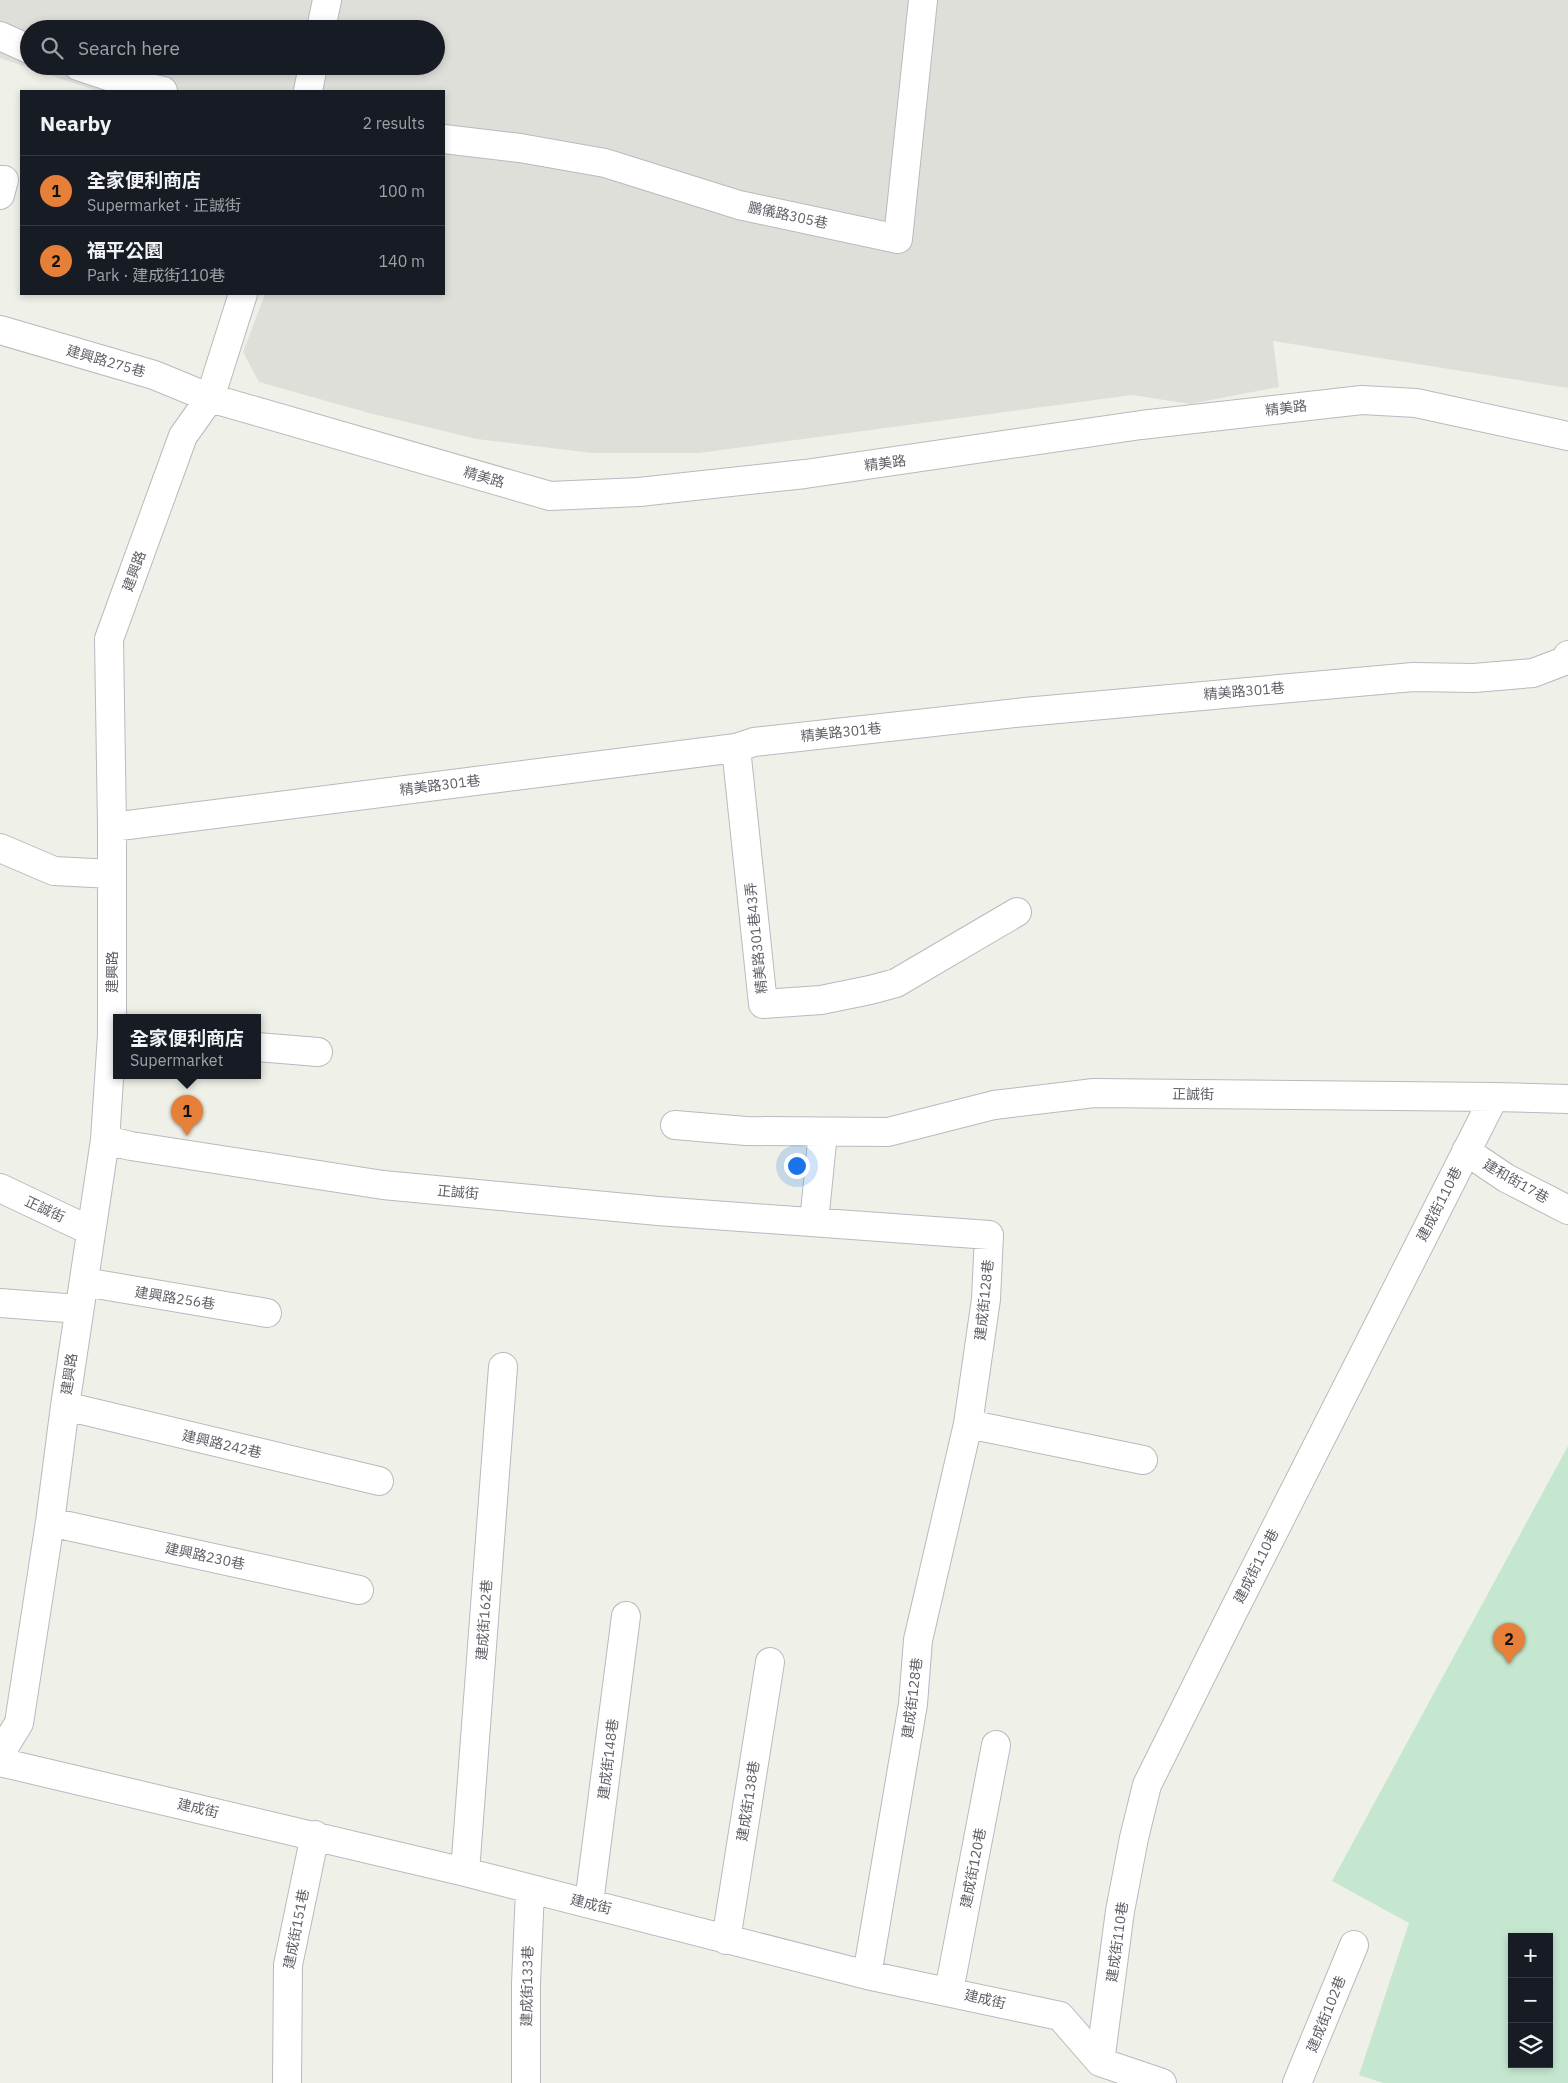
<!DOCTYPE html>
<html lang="en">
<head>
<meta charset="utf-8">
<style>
  :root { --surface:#171b24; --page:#242831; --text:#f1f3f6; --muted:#9ea1a6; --line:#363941; --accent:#e68038 }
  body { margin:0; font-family:"IBM Plex Sans","Noto Sans TC",sans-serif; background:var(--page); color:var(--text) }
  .controls { position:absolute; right:15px; bottom:15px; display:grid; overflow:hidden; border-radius:0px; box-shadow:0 2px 8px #0003 }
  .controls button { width:45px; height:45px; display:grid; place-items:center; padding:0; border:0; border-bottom:1px solid var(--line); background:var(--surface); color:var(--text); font:25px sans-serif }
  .you { position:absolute; left:796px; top:1165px; width:18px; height:18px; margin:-12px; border:4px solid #fff; border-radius:50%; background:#1a73e8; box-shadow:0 0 0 8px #1a73e833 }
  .badge { display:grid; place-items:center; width:32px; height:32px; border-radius:50%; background:var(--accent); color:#111; font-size:16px; font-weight:700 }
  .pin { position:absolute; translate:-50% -41px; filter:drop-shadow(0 1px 2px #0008) }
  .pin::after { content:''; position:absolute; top:26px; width:18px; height:15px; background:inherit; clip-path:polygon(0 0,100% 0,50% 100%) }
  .popup { position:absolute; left:113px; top:1014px; width:148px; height:65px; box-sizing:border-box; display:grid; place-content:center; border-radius:0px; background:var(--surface); filter:drop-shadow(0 1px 4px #0005); font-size:16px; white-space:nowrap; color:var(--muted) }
  .popup b { font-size:19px; color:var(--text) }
  .popup::after { content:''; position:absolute; left:50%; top:100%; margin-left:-10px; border:10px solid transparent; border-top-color:var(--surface) }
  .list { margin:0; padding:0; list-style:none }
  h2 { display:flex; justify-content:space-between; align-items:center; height:65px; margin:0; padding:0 20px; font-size:21px }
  h2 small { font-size:16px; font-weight:400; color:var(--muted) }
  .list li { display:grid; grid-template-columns:32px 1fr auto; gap:15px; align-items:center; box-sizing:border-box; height:70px; padding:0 20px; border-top:1px solid var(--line) }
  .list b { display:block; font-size:19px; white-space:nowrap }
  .list p { margin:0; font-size:16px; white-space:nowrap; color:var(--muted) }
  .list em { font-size:16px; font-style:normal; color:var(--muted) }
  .icon { flex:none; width:28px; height:28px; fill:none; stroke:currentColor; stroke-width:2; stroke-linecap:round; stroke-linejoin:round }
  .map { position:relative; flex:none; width:1568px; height:2083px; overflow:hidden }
  .search { position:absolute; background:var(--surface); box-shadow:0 2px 8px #0003; left:20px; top:20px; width:425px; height:55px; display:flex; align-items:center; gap:12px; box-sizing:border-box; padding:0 18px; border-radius:28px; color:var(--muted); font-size:19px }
  .panel { position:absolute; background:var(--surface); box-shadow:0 2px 8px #0003; left:20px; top:90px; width:425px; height:205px; border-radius:0px }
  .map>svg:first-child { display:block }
</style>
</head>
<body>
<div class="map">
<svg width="1568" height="2083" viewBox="0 0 1568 2083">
  <rect width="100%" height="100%" fill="#eff0e7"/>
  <path fill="#dfdfd9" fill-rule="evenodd" d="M0 0H1568V388L1273 341 1279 387 1190 404 1132 395 699 453H592L477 439 369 413 259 382 243 352 265 294H444V91H97L0 58ZM29 29H436V66H29Z"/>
  <path fill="#c5e7d0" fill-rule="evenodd" d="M1568 1446V2083H1383L1359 2075 1409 1923 1332 1881ZM1512 1937H1549V2064H1512Z"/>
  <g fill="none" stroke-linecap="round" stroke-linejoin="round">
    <g stroke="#b9b9c0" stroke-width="30">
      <path id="minor" d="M321 29 327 0
        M0 36 29 49
        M78 66 132 84 163 91
        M308 91 313 66
        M444 139 520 148 605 163 739 205 898 239 923 0
        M0 180H4L0 195
        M0 330 154 375 210 398 550 496 639 492 805 474 1141 425 1362 400 1416 403 1568 436
        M736 748 763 1004 821 1000 870 990 896 983 1017 912
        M112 827 736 748 754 742 1025 712 1413 677 1474 678 1533 673 1567 660 1568 655
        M0 848 54 871 112 874
        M257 1047 318 1052
        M675 1125 746 1131 888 1132 994 1105 1094 1093 1494 1097 1568 1099
        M105 1140 131 1146 383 1185 658 1211 989 1235 986 1299 968 1424 918 1640 913 1704 867 1975
        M1466 1151 1506 1178 1568 1210
        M0 1188 91 1231
        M814 1222 823 1132
        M84 1282 267 1313
        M0 1303 79 1309
        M65 1406 379 1481
        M968 1424 1143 1460
        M50 1522 359 1590
        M0 1754 19 1723 50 1522 65 1406 105 1140 112 1035V827L109 639 183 436 210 398 243 294
        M0 1762 465 1872 867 1975 1060 2016 1100 2062 1162 2083
        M465 1872 503 1367
        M589 1903 626 1616
        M726 1940 770 1662
        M949 1991 996 1745
        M1100 2062 1120 1911 1134 1838 1147 1785 1231 1616 1494 1097
        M287 2083 288 1965 315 1835
        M526 2083V1983L530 1890
        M1297 2083 1354 1945"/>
    </g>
    <use href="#minor" stroke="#fff" stroke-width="28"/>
  </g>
  <g text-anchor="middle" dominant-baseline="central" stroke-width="4.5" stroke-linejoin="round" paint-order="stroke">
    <g font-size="14" fill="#5f5f67" stroke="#fff">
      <text transform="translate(788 215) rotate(12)">鵬儀路305巷</text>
      <text transform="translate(106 361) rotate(16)">建興路275巷</text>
      <text transform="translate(1286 408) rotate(-7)">精美路</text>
      <text transform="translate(885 463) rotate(-8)">精美路</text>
      <text transform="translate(484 477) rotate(16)">精美路</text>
      <text transform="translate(134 571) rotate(-70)">建興路</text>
      <text transform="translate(1244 691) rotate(-5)">精美路301巷</text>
      <text transform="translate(841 732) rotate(-6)">精美路301巷</text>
      <text transform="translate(440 785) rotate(-7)">精美路301巷</text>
      <text transform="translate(756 938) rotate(-96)">精美路301巷43弄</text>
      <text transform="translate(112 972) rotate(-90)">建興路</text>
      <text transform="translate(1193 1094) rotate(1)">正誠街</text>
      <text transform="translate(1516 1181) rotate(30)">建和街17巷</text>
      <text transform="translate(458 1192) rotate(5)">正誠街</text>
      <text transform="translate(1439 1204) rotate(-63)">建成街110巷</text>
      <text transform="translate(45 1209) rotate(25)">正誠街</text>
      <text transform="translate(175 1298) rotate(9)">建興路256巷</text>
      <text transform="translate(984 1300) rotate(-84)">建成街128巷</text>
      <text transform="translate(69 1374) rotate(-82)">建興路</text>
      <text transform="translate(222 1444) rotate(13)">建興路242巷</text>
      <text transform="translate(205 1556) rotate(12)">建興路230巷</text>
      <text transform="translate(1256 1566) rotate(-63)">建成街110巷</text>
      <text transform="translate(484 1620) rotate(-86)">建成街162巷</text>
      <text transform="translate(912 1698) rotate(-83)">建成街128巷</text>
      <text transform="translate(608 1759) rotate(-83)">建成街148巷</text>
      <text transform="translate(748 1801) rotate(-81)">建成街138巷</text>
      <text transform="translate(198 1808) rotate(13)">建成街</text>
      <text transform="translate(973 1868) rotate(-79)">建成街120巷</text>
      <text transform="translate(591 1904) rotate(14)">建成街</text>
      <text transform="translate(296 1929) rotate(-79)">建成街151巷</text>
      <text transform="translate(1117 1942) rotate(-82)">建成街110巷</text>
      <text transform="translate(527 1986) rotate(-89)">建成街133巷</text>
      <text transform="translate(985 1999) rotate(13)">建成街</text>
      <text transform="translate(1326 2014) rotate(-68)">建成街102巷</text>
    </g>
  </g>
</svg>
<div class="controls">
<button>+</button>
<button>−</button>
<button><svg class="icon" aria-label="layers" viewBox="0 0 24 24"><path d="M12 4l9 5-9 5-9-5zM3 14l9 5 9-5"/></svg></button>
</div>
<div class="you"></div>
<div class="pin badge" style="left:187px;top:1136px">1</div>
<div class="popup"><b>全家便利商店</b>Supermarket</div>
<div class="pin badge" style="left:1509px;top:1664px">2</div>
<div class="search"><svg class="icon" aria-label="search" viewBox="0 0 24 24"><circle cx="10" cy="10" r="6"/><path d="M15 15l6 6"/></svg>Search here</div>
<section class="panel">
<h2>Nearby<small>2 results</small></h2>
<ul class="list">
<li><span class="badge">1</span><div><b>全家便利商店</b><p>Supermarket · 正誠街</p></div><em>100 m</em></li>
<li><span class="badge">2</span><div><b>福平公園</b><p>Park · 建成街110巷</p></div><em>140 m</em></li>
</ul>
</section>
</div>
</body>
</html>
